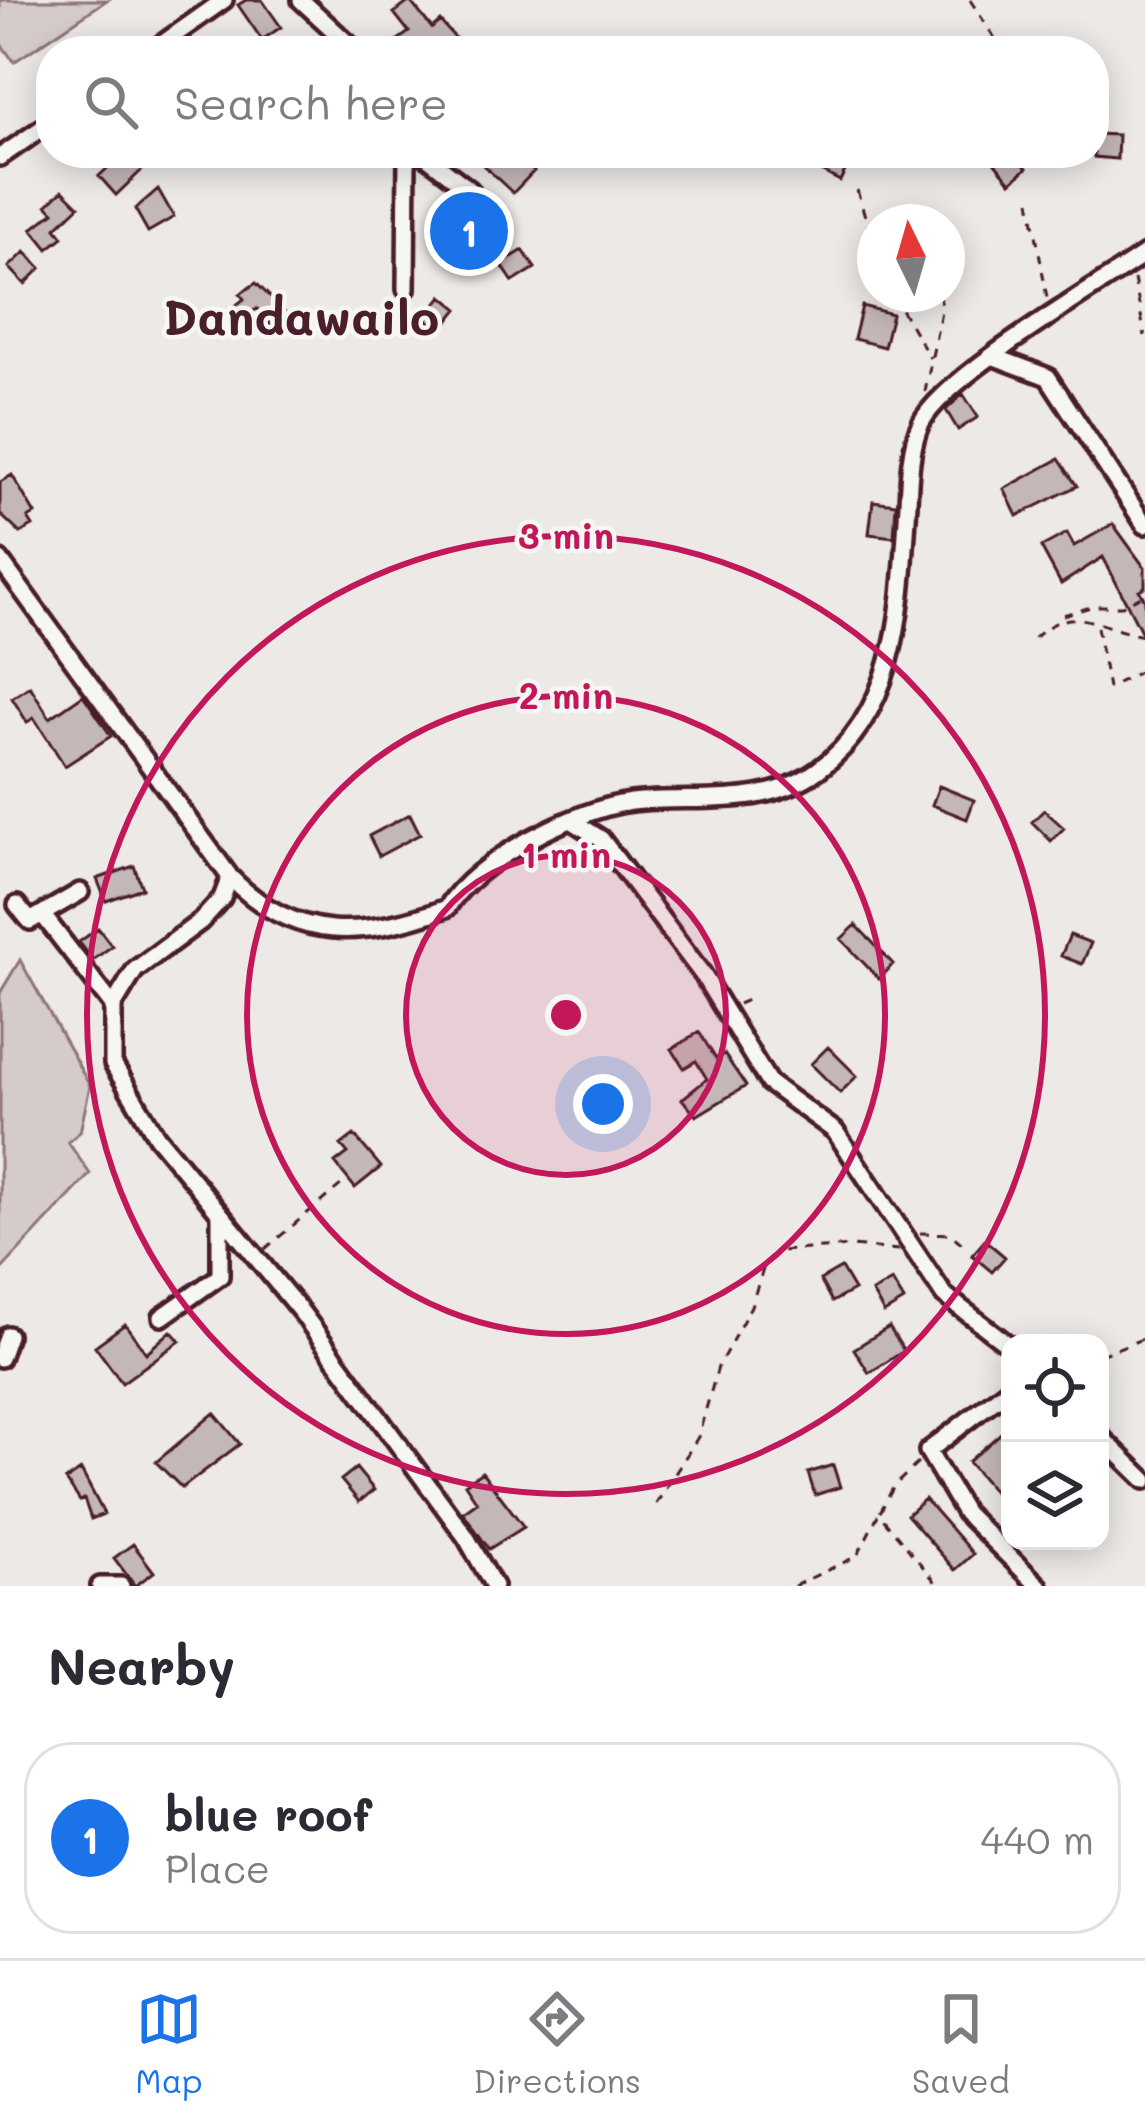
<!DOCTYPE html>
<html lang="en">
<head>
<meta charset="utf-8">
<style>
  :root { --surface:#fff; --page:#f7f7f7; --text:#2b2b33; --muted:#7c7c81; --line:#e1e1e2; --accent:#1a73e8 }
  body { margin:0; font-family:Mali,sans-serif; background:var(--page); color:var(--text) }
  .controls { position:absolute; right:36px; bottom:36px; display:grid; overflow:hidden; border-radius:24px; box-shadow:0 6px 30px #0003 }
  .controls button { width:108px; height:108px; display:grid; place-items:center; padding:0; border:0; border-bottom:3px solid var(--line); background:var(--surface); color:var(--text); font:60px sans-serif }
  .compass { position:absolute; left:857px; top:204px; width:108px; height:108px; border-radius:50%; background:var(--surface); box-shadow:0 6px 30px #0003; rotate:355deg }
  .you { position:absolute; left:603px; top:1104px; width:42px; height:42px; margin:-30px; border:9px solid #fff; border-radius:50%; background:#1a73e8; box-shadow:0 0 0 18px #1a73e833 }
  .badge { display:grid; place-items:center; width:78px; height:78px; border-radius:50%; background:var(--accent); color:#fff; font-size:39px; font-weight:700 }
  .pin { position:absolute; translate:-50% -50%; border:6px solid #fff; box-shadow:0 3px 12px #0006 }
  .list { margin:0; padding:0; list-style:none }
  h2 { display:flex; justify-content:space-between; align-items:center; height:156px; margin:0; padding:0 48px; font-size:51px }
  h2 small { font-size:39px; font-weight:400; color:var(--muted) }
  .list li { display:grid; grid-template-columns:78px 1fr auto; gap:36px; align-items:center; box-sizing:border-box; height:192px; margin:0 24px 24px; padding:0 24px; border:3px solid var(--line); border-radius:48px }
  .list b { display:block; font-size:45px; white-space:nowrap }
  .list p { margin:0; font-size:39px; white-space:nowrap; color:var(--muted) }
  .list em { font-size:39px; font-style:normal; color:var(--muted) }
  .icon { flex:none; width:66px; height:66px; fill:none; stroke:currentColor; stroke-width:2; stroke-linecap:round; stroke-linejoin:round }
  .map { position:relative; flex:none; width:1145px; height:1586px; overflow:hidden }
  .search { position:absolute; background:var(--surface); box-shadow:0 6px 30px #0003; left:36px; right:36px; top:36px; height:132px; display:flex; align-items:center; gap:30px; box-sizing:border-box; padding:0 42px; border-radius:48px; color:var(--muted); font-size:45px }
  .sheet { height:372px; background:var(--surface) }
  nav { display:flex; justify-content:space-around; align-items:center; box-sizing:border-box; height:168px; border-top:3px solid var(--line); background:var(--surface); font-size:33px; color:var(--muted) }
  nav a { display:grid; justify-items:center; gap:6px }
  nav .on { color:var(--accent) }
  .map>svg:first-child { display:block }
</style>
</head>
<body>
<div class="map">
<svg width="1145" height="1586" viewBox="0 0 1145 1586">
  <rect width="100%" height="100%" fill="#ece9e6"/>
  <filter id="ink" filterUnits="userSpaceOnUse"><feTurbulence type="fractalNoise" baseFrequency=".00833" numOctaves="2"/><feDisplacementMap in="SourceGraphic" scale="24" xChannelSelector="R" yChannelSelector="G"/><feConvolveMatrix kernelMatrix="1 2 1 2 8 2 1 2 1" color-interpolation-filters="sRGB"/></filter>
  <g filter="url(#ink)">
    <path fill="#d4cbca" stroke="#8f757a" stroke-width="3" d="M0 0H107L14 62 0 43Z
      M20 960 90 1086 80 1132 68 1142 90 1174 0 1271V993Z"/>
    <path fill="#c4b7b7" stroke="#4a1f2b" stroke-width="3" d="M246 0H262L281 27 262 40 238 5Z
      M410 1 432 28 440 21 456 39 443 51H383L409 32 394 13Z
      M1094 134 1118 135 1117 159 1094 157Z
      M124 153 142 170 116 195 99 176Z
      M470 153H515L534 171 513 193Z
      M828 153 849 163 840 181 819 170Z
      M1004 153H1013L1027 168 1011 182 994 162Z
      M158 189 174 217 148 232 135 209Z
      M63 190 79 206 56 228 63 237 48 249 32 229 54 212 47 205Z
      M466 205 496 233 473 257 443 229Z
      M523 250 535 268 513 282 501 264Z
      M25 252 41 268 25 284 9 267Z
      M256 283 288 315 273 327 257 309 243 318 235 306 244 299 240 294Z
      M442 296 458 309 440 331 425 318Z
      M862 306 892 314 884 347 854 339Z
      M963 394 978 417 958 430 946 410Z
      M1059 459 1077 486 1017 516 1004 489Z
      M12 475 35 514 28 518 33 526 20 533 0 514V482Z
      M873 501 896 504 894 537 869 534Z
      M1113 524 1145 568V587L1139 590 1145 600V639L1103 557 1061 584 1041 547 1067 533 1074 546Z
      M30 686 50 718 83 695 111 736 65 766 34 718 27 722 12 698Z
      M939 786 974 800 967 819 932 805Z
      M1044 810 1064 828 1051 841 1032 822Z
      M410 814 420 834 379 856 369 836Z
      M134 866 142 888 106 901 97 879Z
      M856 925 893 964 879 979 841 939Z
      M98 928 112 946 93 960 79 942Z
      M1070 935 1091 943 1082 964 1061 956Z
      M699 1032 716 1059 724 1054 746 1086 696 1116 682 1099 707 1079 696 1061 684 1068 672 1049Z
      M828 1047 857 1076 840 1093 811 1064Z
      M354 1135 381 1167 355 1188 335 1163 348 1153 341 1145Z
      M985 1240 1005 1257 992 1272 972 1255Z
      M841 1268 854 1290 832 1302 820 1280Z
      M892 1281 904 1301 884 1313 872 1292Z
      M125 1324 146 1353 171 1331 180 1341 122 1383 95 1346Z
      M889 1327 904 1351 869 1373 854 1349Z
      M214 1413 240 1444 182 1488 156 1462Z
      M1010 1425V1510L968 1462Z
      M833 1465 840 1487 815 1495 808 1473Z
      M356 1468 374 1490 359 1502 341 1480Z
      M81 1470 104 1514 91 1519 84 1499 80 1501 66 1480Z
      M482 1472 524 1527 489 1549 463 1512 477 1502 465 1484Z
      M925 1499 973 1554 955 1570 907 1515Z
      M133 1544 154 1572 135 1586 114 1558Z"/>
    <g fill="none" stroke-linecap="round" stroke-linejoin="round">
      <g stroke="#4a1f2b" stroke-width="24">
        <path id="street" d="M301 0 356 51
          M152 51 224 0
          M422 153 470 190
          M0 157 51 122
          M406 289 407 153
          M992 356 1048 377 1145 525
          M0 560 230 877C295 944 363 938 447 908 474 861 578 808 632 802 694 795 764 810 818 770 902 708 901 599 908 504 909 481 910 445 921 423 944 376 1096 288 1145 254
          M571 820 601 839 703 975 769 1083 835 1131 944 1295 1010 1346
          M230 877 222 898 201 921 135 970 113 1006V1064L157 1137 302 1313 466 1537 494 1586
          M17 905 30 921 80 892
          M42 914 113 1006
          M162 1317 220 1276V1214
          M0 1358 8 1335
          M1010 1388 928 1451 965 1513 1039 1586
          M1100 1436 1145 1480
          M100 1586H121"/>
      </g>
      <path stroke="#4a1f2b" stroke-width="3" stroke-dasharray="9 9" stroke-linecap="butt" d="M970 0 1003 51
        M865 166 930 153
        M857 190 875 249
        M1030 200 1047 298
        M1134 279 1145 336
        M892 294 930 358
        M925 392 942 306 939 294
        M1063 615 1094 606H1122L1145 594
        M1097 627 1108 688 1145 669
        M1034 638C1075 600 1097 629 1145 636
        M738 1004 752 998
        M920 1233 951 1234 967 1248
        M265 1249 342 1184
        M1100 1355 1145 1338
        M918 1463 894 1486 879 1514 939 1586
        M656 1504 698 1437 718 1367 751 1306 765 1263 780 1251 851 1246 899 1250
        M794 1586 857 1556 878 1515"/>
      <use href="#street" stroke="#f6f6f2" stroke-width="15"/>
    </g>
  </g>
  <circle cx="566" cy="1015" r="160" fill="#c2185b" fill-opacity=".12"/>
  <g fill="none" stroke="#c2185b" stroke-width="6">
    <circle cx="566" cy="1015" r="160"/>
    <circle cx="566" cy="1015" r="319"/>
    <circle cx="566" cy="1015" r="479"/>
  </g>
  <g text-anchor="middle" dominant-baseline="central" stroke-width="9" stroke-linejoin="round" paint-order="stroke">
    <g font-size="48" font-weight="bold" fill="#4a1f2b" stroke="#f6f6f2">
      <text x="301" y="316">Dandawailo</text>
    </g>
  </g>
  <circle cx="566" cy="1015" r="18" fill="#c2185b" stroke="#f6f6f2" stroke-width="6"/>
  <g font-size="36" text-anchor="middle" font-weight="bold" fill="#c2185b" stroke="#f6f6f2" stroke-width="9" stroke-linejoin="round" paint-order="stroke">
    <text x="566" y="549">3 min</text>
    <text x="566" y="709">2 min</text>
    <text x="566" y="868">1 min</text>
  </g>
</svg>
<div class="controls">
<button><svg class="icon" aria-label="locate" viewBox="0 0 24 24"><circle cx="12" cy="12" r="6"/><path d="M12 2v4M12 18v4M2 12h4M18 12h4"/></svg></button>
<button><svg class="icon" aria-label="layers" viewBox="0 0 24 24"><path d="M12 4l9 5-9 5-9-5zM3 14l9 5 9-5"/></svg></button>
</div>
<svg class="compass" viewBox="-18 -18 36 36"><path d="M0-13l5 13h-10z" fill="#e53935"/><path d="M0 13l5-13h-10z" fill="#7c7c81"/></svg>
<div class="you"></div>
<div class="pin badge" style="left:469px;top:231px">1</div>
<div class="search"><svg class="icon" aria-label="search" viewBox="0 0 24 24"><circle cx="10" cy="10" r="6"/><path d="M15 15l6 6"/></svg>Search here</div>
</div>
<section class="sheet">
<h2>Nearby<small></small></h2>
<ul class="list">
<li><span class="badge">1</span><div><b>blue roof</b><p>Place</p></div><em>440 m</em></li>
</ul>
</section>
<nav>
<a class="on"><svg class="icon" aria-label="map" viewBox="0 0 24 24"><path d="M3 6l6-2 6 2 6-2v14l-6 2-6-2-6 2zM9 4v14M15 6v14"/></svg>Map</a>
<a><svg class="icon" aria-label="directions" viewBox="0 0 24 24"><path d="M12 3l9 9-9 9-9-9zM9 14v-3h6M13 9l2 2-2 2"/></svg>Directions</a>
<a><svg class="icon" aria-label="saved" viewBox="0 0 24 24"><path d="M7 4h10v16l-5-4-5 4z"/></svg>Saved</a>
</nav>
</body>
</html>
